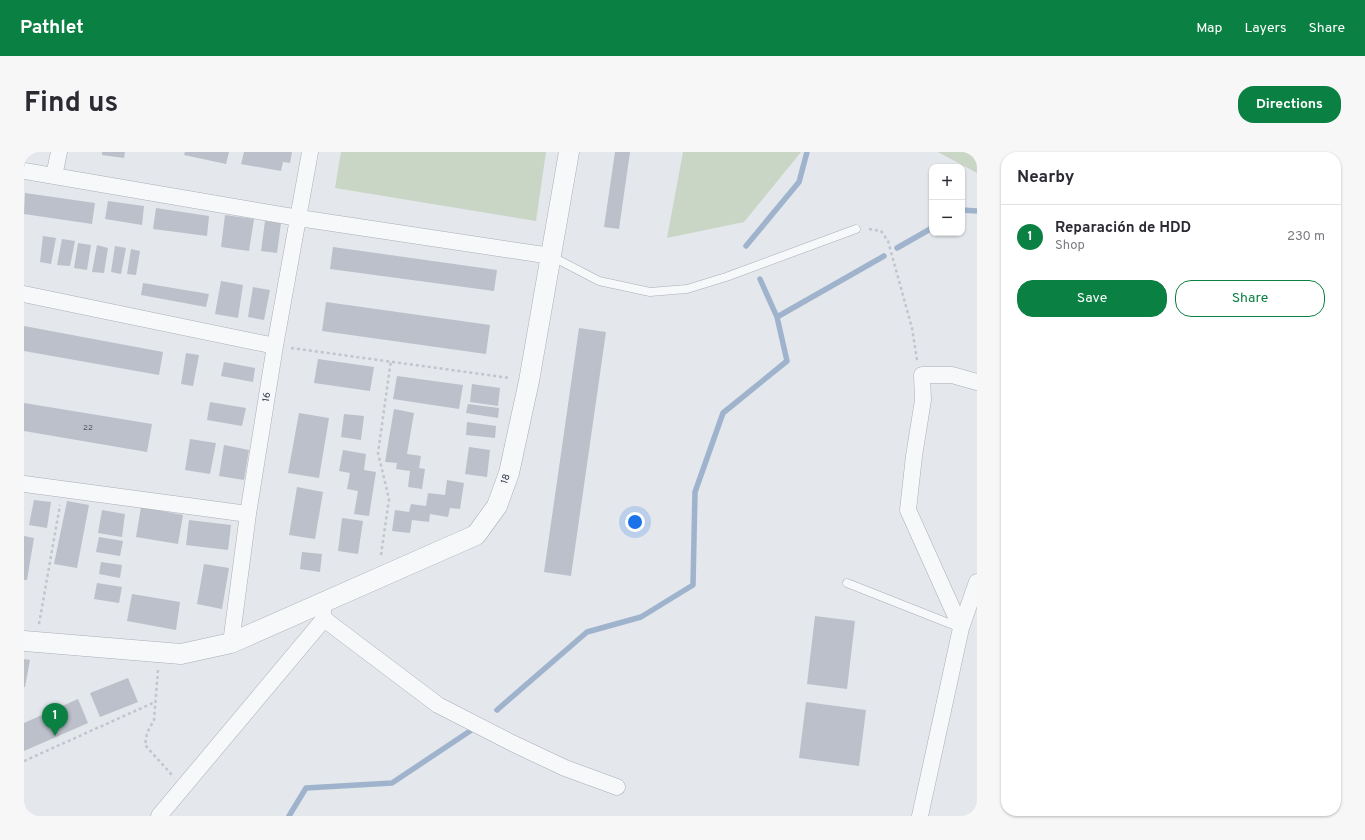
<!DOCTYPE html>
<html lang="en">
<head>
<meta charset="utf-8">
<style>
  :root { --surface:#fff; --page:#f7f7f7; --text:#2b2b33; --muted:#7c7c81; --line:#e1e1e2; --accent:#0b8043 }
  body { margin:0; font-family:Overpass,sans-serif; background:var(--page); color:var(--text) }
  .controls { position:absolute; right:12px; top:12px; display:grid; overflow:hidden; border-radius:8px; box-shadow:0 1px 3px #0004 }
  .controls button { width:36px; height:36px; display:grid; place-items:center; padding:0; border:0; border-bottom:1px solid var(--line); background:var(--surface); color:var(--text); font:20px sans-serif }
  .you { position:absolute; left:611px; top:370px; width:14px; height:14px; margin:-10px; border:3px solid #fff; border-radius:50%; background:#1a73e8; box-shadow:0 0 0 6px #1a73e833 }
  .badge { display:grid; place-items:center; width:26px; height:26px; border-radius:50%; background:var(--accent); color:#fff; font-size:13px; font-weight:700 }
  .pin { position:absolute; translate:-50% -33px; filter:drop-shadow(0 1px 2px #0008) }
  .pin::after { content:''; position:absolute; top:21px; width:14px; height:12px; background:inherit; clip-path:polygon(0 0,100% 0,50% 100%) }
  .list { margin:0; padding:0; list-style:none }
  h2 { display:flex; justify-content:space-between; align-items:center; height:52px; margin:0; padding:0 16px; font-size:17px }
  h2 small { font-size:13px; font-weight:400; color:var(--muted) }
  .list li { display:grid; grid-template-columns:26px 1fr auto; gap:12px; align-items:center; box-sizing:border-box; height:64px; padding:0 16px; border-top:1px solid var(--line) }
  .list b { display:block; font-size:15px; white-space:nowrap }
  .list p { margin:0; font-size:13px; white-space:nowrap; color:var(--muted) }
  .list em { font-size:13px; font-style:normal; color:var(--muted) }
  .actions { display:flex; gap:8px; padding:12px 16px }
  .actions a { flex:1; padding:9px 0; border:1px solid var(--accent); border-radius:16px; text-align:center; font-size:14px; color:var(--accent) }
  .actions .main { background:var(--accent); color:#fff }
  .map { position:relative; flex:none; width:953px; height:664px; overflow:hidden; border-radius:16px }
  header { display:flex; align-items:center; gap:24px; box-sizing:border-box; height:56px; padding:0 20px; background:var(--accent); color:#fff }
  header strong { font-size:19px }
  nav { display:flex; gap:22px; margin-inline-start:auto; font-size:14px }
  .intro { display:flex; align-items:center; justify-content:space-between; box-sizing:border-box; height:96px; padding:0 24px }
  h1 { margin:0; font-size:28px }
  .button { padding:10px 18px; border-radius:16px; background:var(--accent); color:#fff; font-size:14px; font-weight:700 }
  main { display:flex; gap:24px; padding:0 24px }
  aside { flex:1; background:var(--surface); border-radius:16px; box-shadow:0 1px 3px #0004 }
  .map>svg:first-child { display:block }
</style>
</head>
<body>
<header>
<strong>Pathlet</strong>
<nav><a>Map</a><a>Layers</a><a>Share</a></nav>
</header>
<div class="intro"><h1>Find us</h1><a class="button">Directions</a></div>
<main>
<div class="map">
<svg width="953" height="664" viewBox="0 0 953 664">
  <rect width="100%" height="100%" fill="#e4e7ec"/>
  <path fill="#c9d6c5" d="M317 0H522L512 69 311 36Z
    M659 0H777L720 70 643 86Z
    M914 0H953V21Z"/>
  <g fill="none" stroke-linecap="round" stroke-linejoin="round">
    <path stroke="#9fb4cc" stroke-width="5.5" d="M938 58 953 59
      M722 94 775 30 783 0
      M873 96 908 76
      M753 165 860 104
      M473 558 563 480 617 465 669 433 671 340 699 261 763 209 753 165 736 127
      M265 664 282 636 368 631 446 579"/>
  </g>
  <path fill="#bbc0ca" d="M78 0H101L100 6 78 3Z
    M161 0H205L202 12 160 3Z
    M220 0H268L266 11 259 10 257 19 217 12Z
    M591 0H606L595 77 580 75Z
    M1 41 71 51 68 72 0 62Z
    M84 49 120 54 118 73 81 67Z
    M132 56 185 64 183 84 129 77Z
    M201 63 230 67 225 99 197 95Z
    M241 69 257 71 253 101 237 99Z
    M19 84 32 86 27 112 16 110Z
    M38 87 51 89 46 114 33 113Z
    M54 91 67 93 63 118 50 116Z
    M73 93 84 96 80 121 68 120Z
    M91 94 102 96 97 122 87 120Z
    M309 95 473 118 470 139 306 117Z
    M107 97 116 99 112 123 103 122Z
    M197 129 219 133 214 166 191 162Z
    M119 131 185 142 182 155 117 143Z
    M229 135 246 138 240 168 224 165Z
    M302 150 466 173 462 202 298 179Z
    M0 174 139 200 135 223 0 199Z
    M555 176 582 180 547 424 520 420Z
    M162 201 175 203 169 234 157 232Z
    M294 207 350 215 346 239 290 231Z
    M200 210 231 216 229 230 197 224Z
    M373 224 439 233 435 257 369 247Z
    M448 232 476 236 474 254 446 250Z
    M186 250 222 256 218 274 183 268Z
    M0 251 128 272 123 300 0 279Z
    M444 252 475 256 474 266 442 261Z
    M370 257 390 261 383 302 397 304 395 316 401 317 398 337 384 335 386 319 372 317 373 311 361 310Z
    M275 261 305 266 295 326 264 321Z
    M320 262 340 264 337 288 317 285Z
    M443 270 472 274 471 286 442 283Z
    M166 287 192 291 186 322 161 318Z
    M200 293 225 298 220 328 195 324Z
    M445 295 466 298 463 325 441 322Z
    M319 298 342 302 340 318 352 320 345 364 330 362 334 339 323 337 326 321 315 319Z
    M423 328 440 331 436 357 426 356 424 365 406 362 405 370 388 368 386 381 368 379 371 358 385 360 387 352 402 354 404 341 421 343Z
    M273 335 299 340 291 387 265 383Z
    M10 348 27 350 23 376 5 373Z
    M43 349 65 353 53 416 30 412Z
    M117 355 159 363 154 392 112 385Z
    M78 358 101 362 98 385 74 381Z
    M318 366 339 369 334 402 314 399Z
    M165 368 207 373 204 398 162 393Z
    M0 384 10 386 3 428H0Z
    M75 385 99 389 96 404 72 400Z
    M278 400 298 402 296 420 276 417Z
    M77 410 98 413 96 426 75 422Z
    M180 412 205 416 198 457 173 452Z
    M73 431 98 435 95 451 70 447Z
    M108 442 156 450 152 478 103 469Z
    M791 464 831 469 823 537 783 532Z
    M0 507 6 508 1 535H0Z
    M104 526 114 550 76 565 66 541Z
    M54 547 64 571 0 599V571Z
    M782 550 842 558 835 614 775 606Z"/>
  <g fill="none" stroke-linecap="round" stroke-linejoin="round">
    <g stroke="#a9aeb7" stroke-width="9">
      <path id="service" d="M527 104 575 129 626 140 663 137 702 125 832 77
        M823 431 937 476"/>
    </g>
    <g stroke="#a9aeb7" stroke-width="17">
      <path id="minor" d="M0 19 275 66 527 104
        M30 24 35 0
        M0 142 251 194
        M0 332 224 362
        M300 467 414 553 488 591 541 616 593 635
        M937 476 884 358 890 304 899 248 898 223H928L953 230
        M207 491 224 362 251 194 286 0
        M135 664 300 467 299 457
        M896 664 937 476 953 430"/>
    </g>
    <g stroke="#a9aeb7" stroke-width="21">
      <path id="tertiary" d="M0 489 157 502 207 491 452 383 473 354 485 321 505 229 545 0"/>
    </g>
    <path stroke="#c2c5cb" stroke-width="2.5" stroke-dasharray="3 3" stroke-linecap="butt" d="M845 77 857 79 864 89 888 176 893 208
      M267 196 486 226
      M357 403 365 347 354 301 367 208
      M15 472 36 353
      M134 518 130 568 123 581 121 593 148 623
      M0 609 131 550"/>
    <use href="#service" stroke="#f7f8fa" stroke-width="8"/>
    <use href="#minor" stroke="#f7f8fa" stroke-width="16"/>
    <use href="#tertiary" stroke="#f7f8fa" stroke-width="20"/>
  </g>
  <g text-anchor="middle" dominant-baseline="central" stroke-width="3" stroke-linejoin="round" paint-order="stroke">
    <g font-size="8" fill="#4f5766">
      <text x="64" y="276">22</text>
    </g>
    <g font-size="10" fill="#2b3445" stroke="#f4f6f9">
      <text transform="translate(243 245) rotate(-81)">16</text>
      <text transform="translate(482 327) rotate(-71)">18</text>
    </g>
  </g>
</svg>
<div class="controls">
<button>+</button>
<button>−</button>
</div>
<div class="you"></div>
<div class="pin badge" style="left:31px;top:584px">1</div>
</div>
<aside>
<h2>Nearby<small></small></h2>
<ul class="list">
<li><span class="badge">1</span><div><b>Reparación de HDD</b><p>Shop</p></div><em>230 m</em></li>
</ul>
<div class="actions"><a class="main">Save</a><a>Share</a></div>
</aside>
</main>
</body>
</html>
